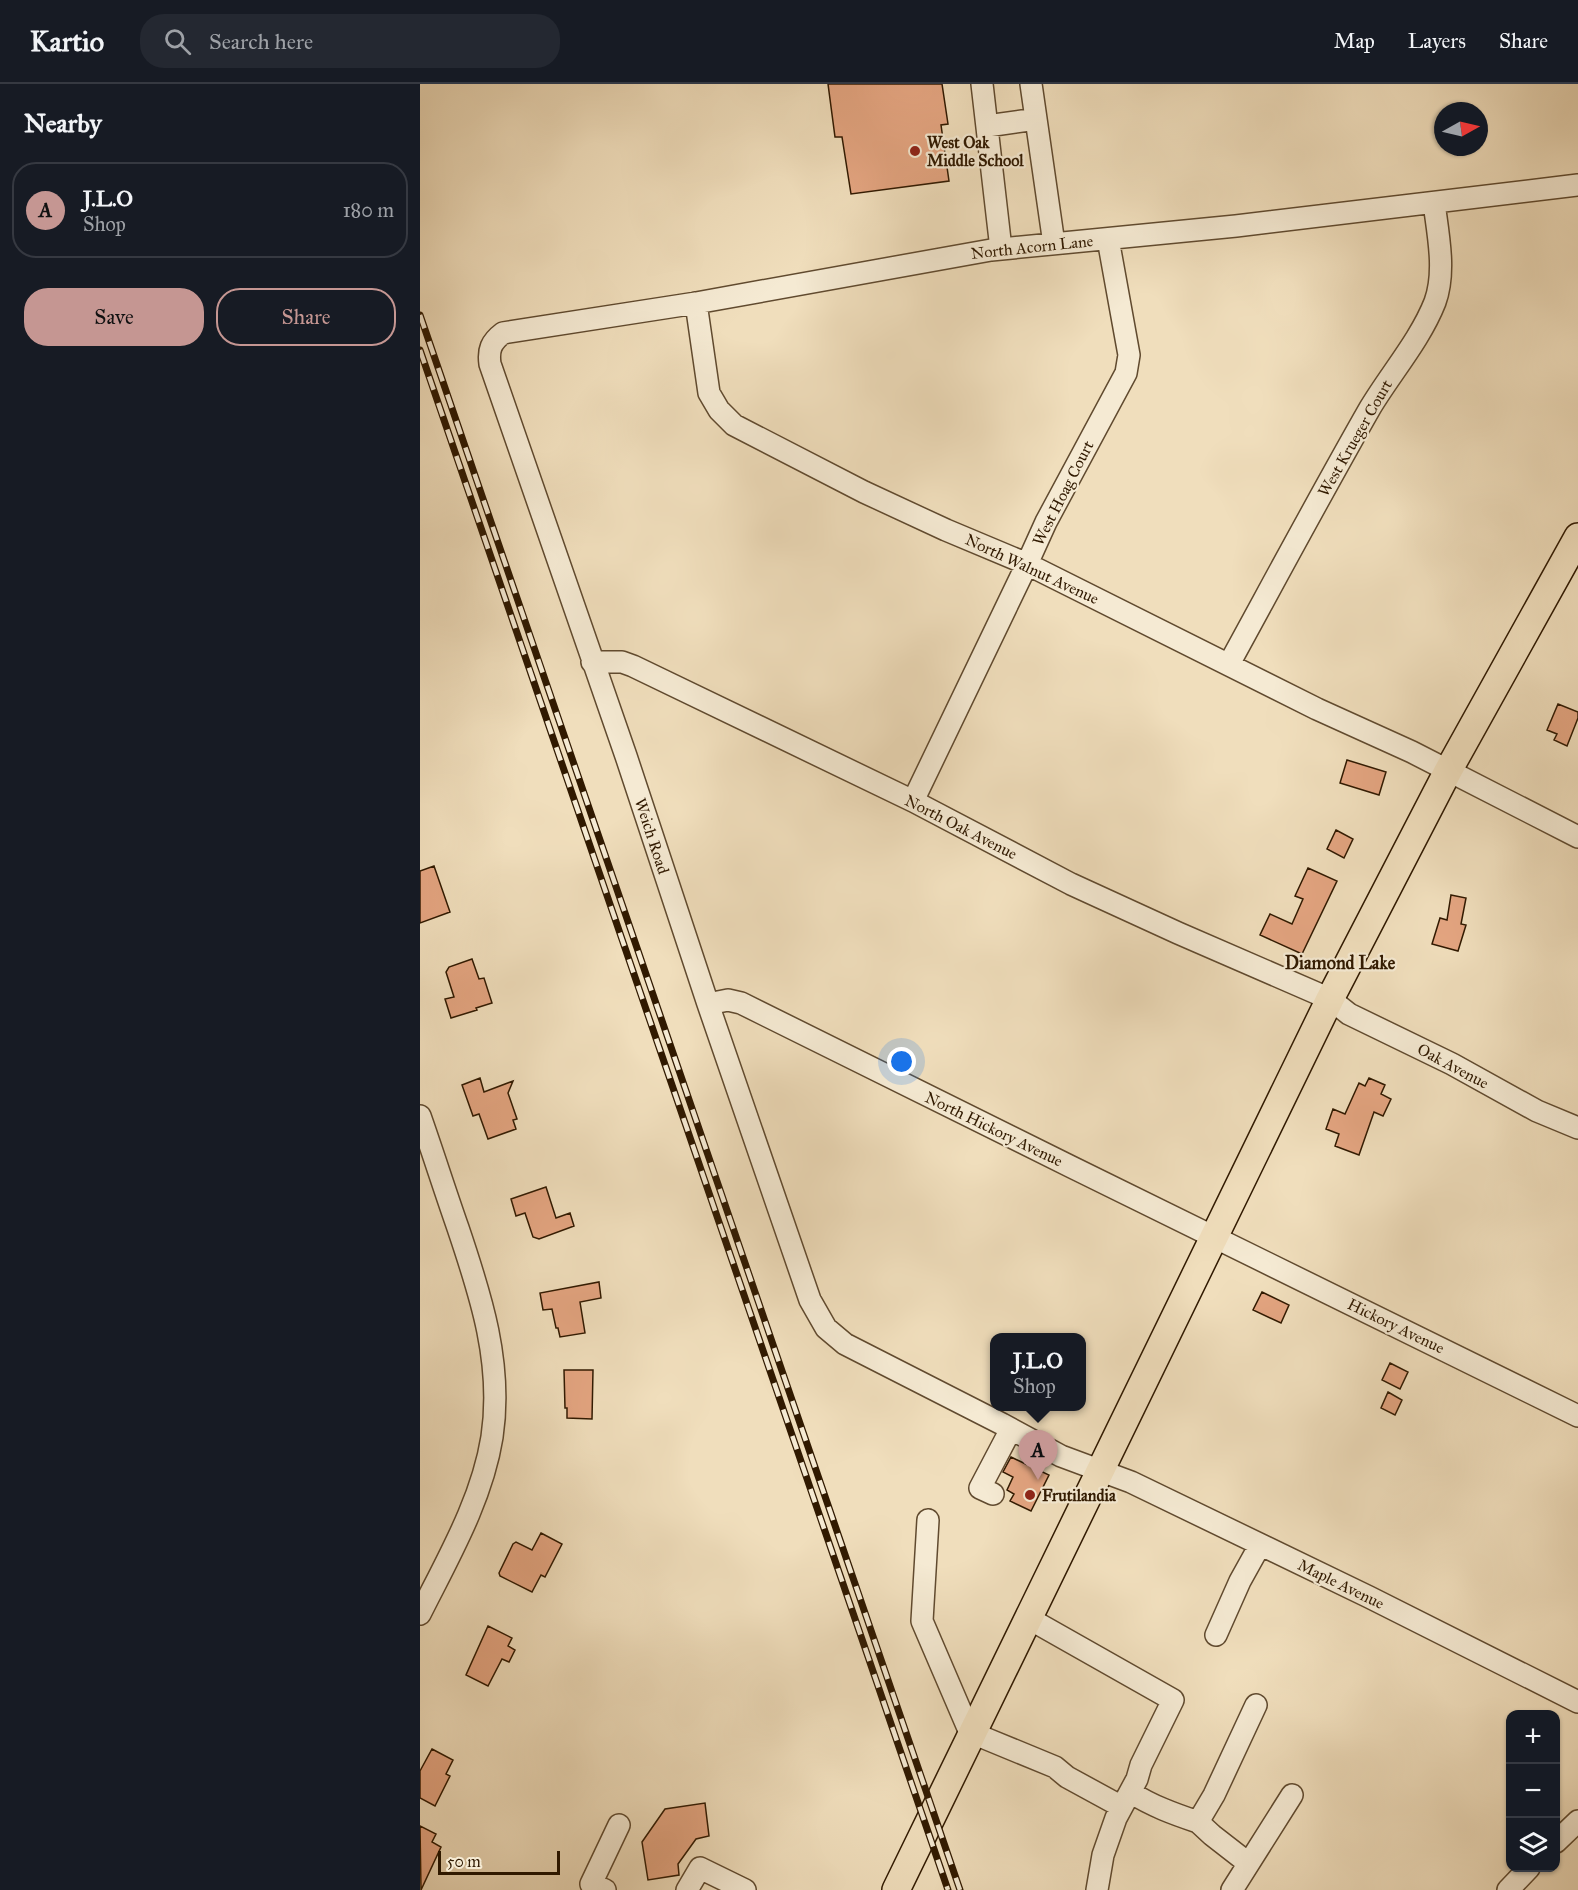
<!DOCTYPE html>
<html lang="en">
<head>
<meta charset="utf-8">
<style>
  :root { --surface:#171b24; --page:#242831; --text:#f1f3f6; --muted:#9ea1a6; --line:#363941; --accent:#c59692 }
  body { margin:0; font-family:"IM FELL Great Primer",serif; background:var(--page); color:var(--text) }
  .controls { position:absolute; right:18px; bottom:18px; display:grid; overflow:hidden; border-radius:12px; box-shadow:0 2px 4px #0004 }
  .controls button { width:54px; height:54px; display:grid; place-items:center; padding:0; border:0; border-bottom:2px solid var(--line); background:var(--surface); color:var(--text); font:30px sans-serif }
  .compass { position:absolute; left:1014px; top:18px; width:54px; height:54px; border-radius:50%; background:var(--surface); box-shadow:0 2px 4px #0004; rotate:82deg }
  .scale { position:absolute; left:18px; bottom:15px; width:122px; box-sizing:border-box; padding-left:6px; border:3px solid #301900; border-top:0; font-size:16px; line-height:21px; white-space:nowrap; color:#301900; -webkit-text-stroke:4px #f5ead3; paint-order:stroke }
  .you { position:absolute; left:482px; top:978px; width:21px; height:21px; margin:-15px; border:4px solid #fff; border-radius:50%; background:#1a73e8; box-shadow:0 0 0 9px #1a73e833 }
  .badge { display:grid; place-items:center; width:39px; height:39px; border-radius:50%; background:var(--accent); color:#111; font-size:20px; font-weight:700 }
  .pin { position:absolute; translate:-50% -50px; filter:drop-shadow(0 2px 3px #0008) }
  .pin::after { content:''; position:absolute; top:32px; width:21px; height:18px; background:inherit; clip-path:polygon(0 0,100% 0,50% 100%) }
  .popup { position:absolute; left:570px; top:1249px; width:96px; height:78px; box-sizing:border-box; display:grid; place-content:center; border-radius:12px; background:var(--surface); filter:drop-shadow(0 2px 4px #0005); font-size:20px; white-space:nowrap; color:var(--muted) }
  .popup b { font-size:22px; color:var(--text) }
  .popup::after { content:''; position:absolute; left:50%; top:100%; margin-left:-12px; border:12px solid transparent; border-top-color:var(--surface) }
  .list { margin:0; padding:0; list-style:none }
  h2 { display:flex; justify-content:space-between; align-items:center; height:78px; margin:0; padding:0 24px; font-size:26px }
  h2 small { font-size:20px; font-weight:400; color:var(--muted) }
  .list li { display:grid; grid-template-columns:39px 1fr auto; gap:18px; align-items:center; box-sizing:border-box; height:96px; margin:0 12px 12px; padding:0 12px; border:2px solid var(--line); border-radius:24px }
  .list b { display:block; font-size:22px; white-space:nowrap }
  .list p { margin:0; font-size:20px; white-space:nowrap; color:var(--muted) }
  .list em { font-size:20px; font-style:normal; color:var(--muted) }
  .actions { display:flex; gap:12px; padding:18px 24px }
  .actions a { flex:1; padding:14px 0; border:2px solid var(--accent); border-radius:24px; text-align:center; font-size:21px; color:var(--accent) }
  .actions .main { background:var(--accent); color:#111 }
  .icon { flex:none; width:33px; height:33px; fill:none; stroke:currentColor; stroke-width:2; stroke-linecap:round; stroke-linejoin:round }
  .map { position:relative; flex:none; width:1158px; height:1806px; overflow:hidden }
  header { display:flex; align-items:center; gap:36px; box-sizing:border-box; height:84px; padding:0 30px; background:var(--surface); border-bottom:2px solid var(--line) }
  header strong { font-size:28px }
  nav { display:flex; gap:33px; margin-inline-start:auto; font-size:21px }
  .search { width:420px; height:54px; background:var(--page); display:flex; align-items:center; gap:15px; box-sizing:border-box; padding:0 21px; border-radius:24px; color:var(--muted); font-size:22px }
  main { display:flex }
  aside { flex:1; background:var(--surface) }
  .map>svg:first-child { display:block }
</style>
</head>
<body>
<header>
<strong>Kartio</strong>
<div class="search"><svg class="icon" aria-label="search" viewBox="0 0 24 24"><circle cx="10" cy="10" r="6"/><path d="M15 15l6 6"/></svg>Search here</div>
<nav><a>Map</a><a>Layers</a><a>Share</a></nav>
</header>
<main>
<aside>
<h2>Nearby<small></small></h2>
<ul class="list">
<li><span class="badge">A</span><div><b>J.L.O</b><p>Shop</p></div><em>180 m</em></li>
</ul>
<div class="actions"><a class="main">Save</a><a>Share</a></div>
</aside>
<div class="map">
<svg width="1158" height="1806" viewBox="0 0 1158 1806">
  <rect width="100%" height="100%" fill="#f0debc"/>
  <filter id="stains"><feTurbulence type="fractalNoise" baseFrequency=".00333" numOctaves="4"/><feColorMatrix values="0 0 0 0 .2 0 0 0 0 .09 0 0 0 0 .02 0 0 0 .5 -.17"/></filter>
  <radialGradient id="worn" r=".72"><stop offset=".6" stop-color="#630" stop-opacity="0"/><stop offset="1" stop-color="#630" stop-opacity=".3"/></radialGradient>
  <path fill="#e4a581" stroke="#301900" stroke-width="1.5" d="M408 0H522L528 40 521 41 529 97 431 110 422 53H415Z
    M1138 620 1158 628V634L1147 662 1134 656 1137 650 1127 646Z
    M927 676 966 688 959 711 920 699Z
    M916 746 933 755 924 774 907 765Z
    M14 782 30 828 0 839V787Z
    M888 784 917 797 882 870 840 851 850 830 872 840 883 815 875 812Z
    M1031 811 1046 814 1041 840 1046 841 1038 867 1012 860 1020 834 1027 836Z
    M52 875 59 895 64 894 72 919 56 924 57 926 31 934 25 915 34 913 26 888 29 883Z
    M60 994 64 1008 93 997 88 1009 97 1035 93 1036 96 1045 68 1055 59 1030 53 1032 42 1001Z
    M949 994 965 1001 961 1010 971 1015 963 1032 954 1028 939 1071 915 1062 919 1050 906 1045 913 1025 925 1030 939 999 945 1002Z
    M126 1103 136 1134 150 1129 154 1142 119 1155 113 1153 105 1129 96 1132 91 1115Z
    M179 1198 181 1214 160 1218 165 1249 140 1253 138 1244H136L132 1225 123 1226 120 1209Z
    M842 1208 869 1221 861 1239 833 1226Z
    M970 1279 988 1288 980 1305 962 1296Z
    M144 1286H173L172 1335 147 1334V1324H145Z
    M968 1308 982 1316 975 1331 961 1324Z
    M591 1373 629 1391 611 1427 590 1417 594 1410 587 1406 593 1393 583 1388Z
    M121 1449 142 1460 125 1493 121 1491 112 1508 80 1492 79 1489 93 1460 96 1458 112 1466Z
    M68 1542 92 1554 88 1562 95 1566 89 1578 82 1575 68 1602 46 1591Z
    M12 1665 33 1676 26 1690 30 1692 15 1722 0 1714V1687Z
    M285 1719 289 1752 276 1755 258 1780 259 1791 228 1796 222 1758 245 1725Z
    M0 1742 16 1750 12 1758 21 1763 1 1806Z"/>
  <g fill="none" stroke-linecap="round" stroke-linejoin="round">
    <g stroke="#604a2f" stroke-width="24">
      <path id="minor" d="M562 0 581 165
        M611 0 634 160
        M567 42 616 35
        M1158 101 816 142 571 166 276 219 83 249C71 258 68 266 70 280L206 672 288 920 390 1216 406 1244 425 1260 582 1340 641 1372 711 1398 949 1513 1158 1618
        M276 219 289 309 299 326 314 341 444 408 526 446 607 480 897 625 992 668 1158 753
        M172 578H202L213 582 493 717 651 800 758 849 910 915 929 930 1032 980 1117 1027 1158 1044
        M809 580C856 494 902 408 950 324 971 289 1000 256 1015 218 1026 188 1018 150 1014 119
        M493 717 607 480 626 438 706 289 709 271 688 155
        M288 920 308 916 321 919C599 1059 879 1193 1158 1332
        M0 1032C13 1069 25 1107 38 1144 61 1212 83 1280 72 1353 62 1416 28 1474 0 1530
        M573 1410 560 1404 591 1345
        M508 1436 502 1537 551 1651 562 1653 635 1683 647 1693 702 1723
        M608 1534 753 1616 721 1681 717 1695 696 1734 683 1771 677 1806
        M796 1551 820 1497 840 1461
        M710 1708C732 1722 754 1730 778 1738
        M1136 1758 1158 1737
        M828 1779 792 1751 778 1738 794 1711 836 1621
        M185 1806 171 1800 199 1741
        M267 1806 280 1784 325 1806
        M812 1806 872 1711
        M1088 1806 1109 1784"/>
    </g>
    <g stroke="#301900" stroke-width="30">
      <path id="major" d="M476 1806 910 915 1028 687 1158 453"/>
    </g>
    <use href="#minor" stroke="#f5ead3" stroke-width="21"/>
    <use href="#major" stroke="#f0debc" stroke-width="27"/>
    <g stroke="#301900" stroke-width="7">
      <path id="rail" d="M0 231 540 1806
        M0 266 528 1806"/>
    </g>
    <use href="#rail" stroke="#f5ead3" stroke-width="4.5" stroke-dasharray="14" stroke-linecap="butt"/>
  </g>
  <g fill="#8f2418" stroke="#f5ead3" stroke-width="2">
    <circle cx="495" cy="67" r="6"/>
    <circle cx="610" cy="1411" r="6"/>
  </g>
  <g text-anchor="middle" dominant-baseline="central" stroke-width="4.5" stroke-linejoin="round" paint-order="stroke">
    <g font-size="16" font-weight="bold" fill="#301900" stroke="#f5ead3" text-anchor="start">
      <text x="507" y="58">West Oak<tspan x="507" dy="18">Middle School</tspan></text>
      <text x="622" y="1411">Frutilandia</text>
    </g>
    <g font-size="16" fill="#301900" stroke="#f5ead3">
      <text transform="translate(612 163) rotate(-6)">North Acorn Lane</text>
      <text transform="translate(935 354) rotate(-60)">West Krueger Court</text>
      <text transform="translate(643 409) rotate(-63)">West Hoag Court</text>
      <text transform="translate(612 485) rotate(25)">North Walnut Avenue</text>
      <text transform="translate(541 743) rotate(27)">North Oak Avenue</text>
      <text transform="translate(232 752) rotate(72)">Weich Road</text>
      <text transform="translate(1033 982) rotate(28)">Oak Avenue</text>
      <text transform="translate(574 1045) rotate(26)">North Hickory Avenue</text>
      <text transform="translate(976 1242) rotate(26)">Hickory Avenue</text>
      <text transform="translate(921 1500) rotate(26)">Maple Avenue</text>
    </g>
    <g font-size="18" font-weight="bold" fill="#301900" stroke="#f5ead3">
      <text x="920" y="879">Diamond Lake</text>
    </g>
  </g>
  <rect width="100%" height="100%" filter="url(#stains)"/>
  <rect width="100%" height="100%" fill="url(#worn)"/>
</svg>
<div class="controls">
<button>+</button>
<button>−</button>
<button><svg class="icon" aria-label="layers" viewBox="0 0 24 24"><path d="M12 4l9 5-9 5-9-5zM3 14l9 5 9-5"/></svg></button>
</div>
<svg class="compass" viewBox="-18 -18 36 36"><path d="M0-13l5 13h-10z" fill="#e53935"/><path d="M0 13l5-13h-10z" fill="#9ea1a6"/></svg>
<div class="scale">50 m</div>
<div class="you"></div>
<div class="pin badge" style="left:618px;top:1396px">A</div>
<div class="popup"><b>J.L.O</b>Shop</div>
</div>
</main>
</body>
</html>
